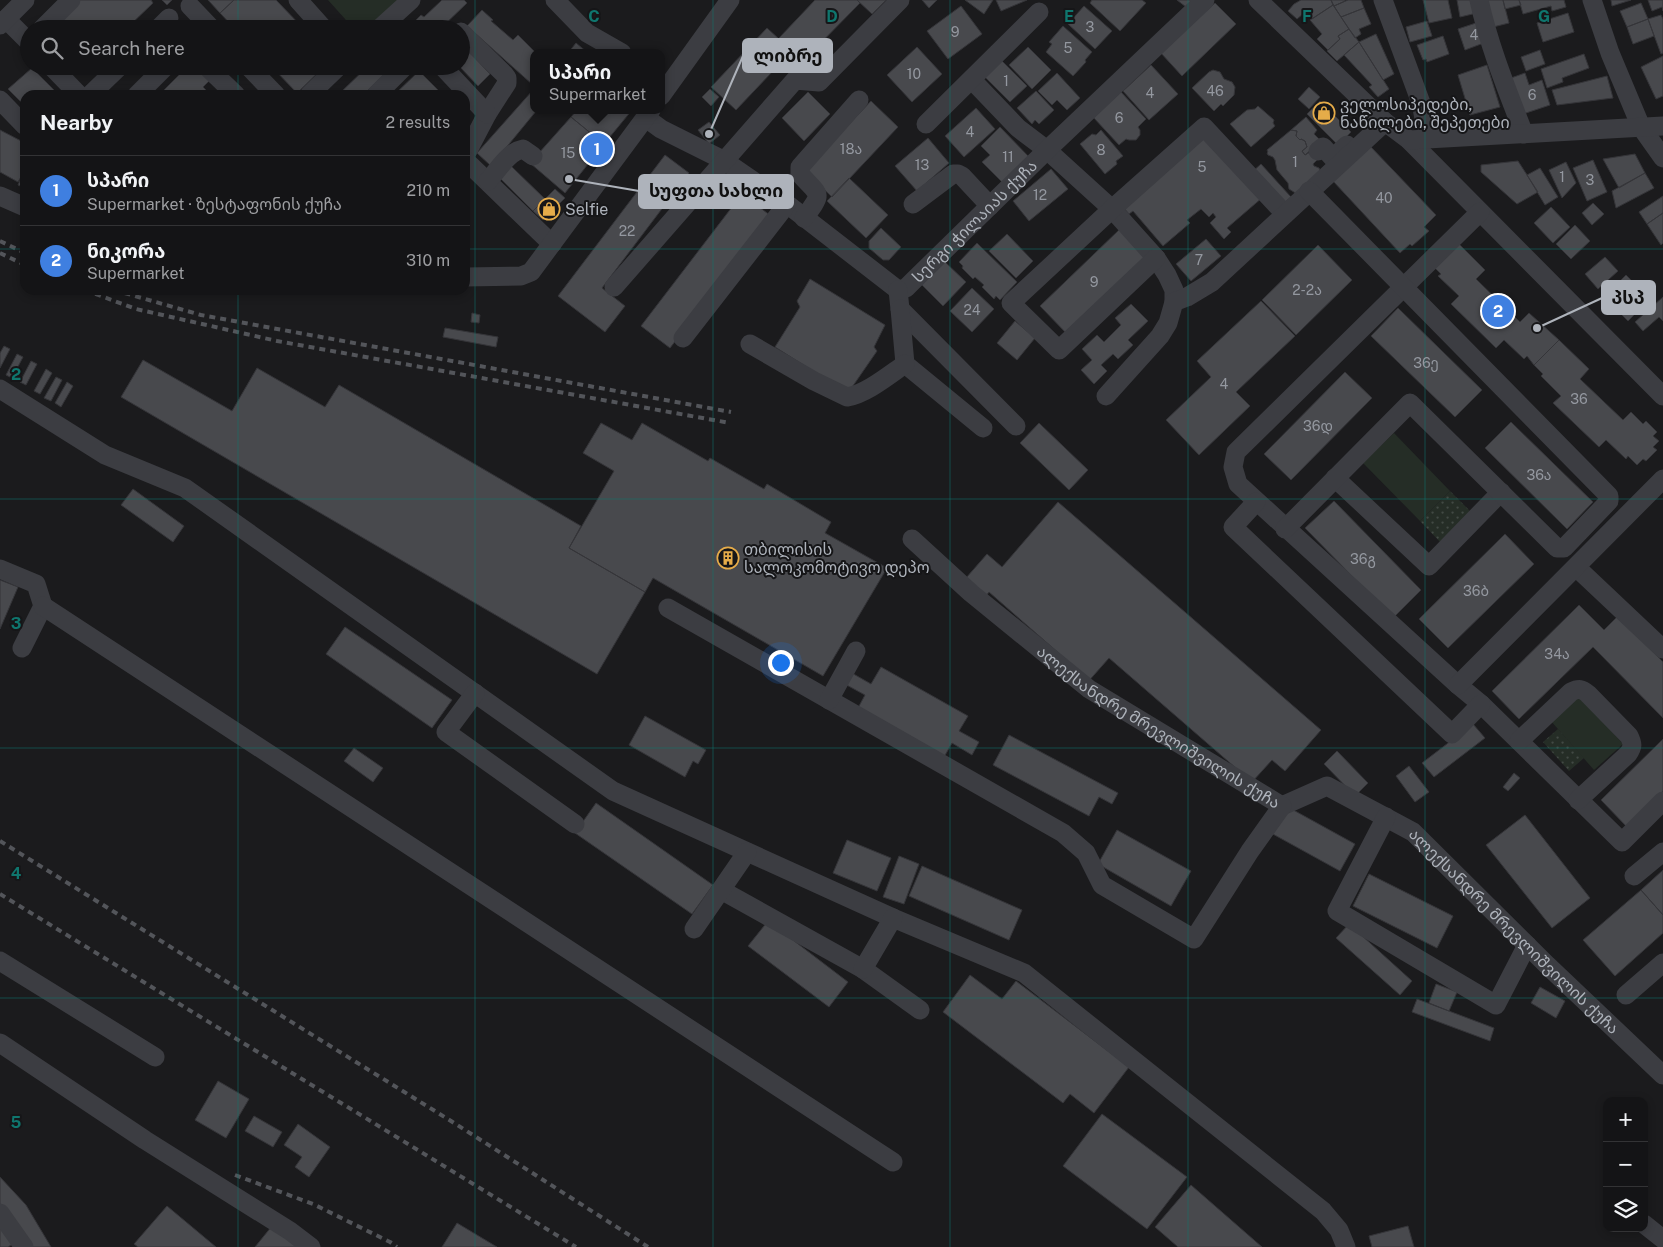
<!DOCTYPE html>
<html lang="en">
<head>
<meta charset="utf-8">
<style>
  :root { --surface:#141416; --page:#212123; --text:#f1f3f6; --muted:#9d9ea1; --line:#333335; --accent:#7c3aed }
  body { margin:0; font-family:"Public Sans","Noto Sans Georgian",sans-serif; background:var(--page); color:var(--text) }
  .controls { position:absolute; right:15px; bottom:15px; display:grid; overflow:hidden; border-radius:10px; box-shadow:0 2px 8px #0003 }
  .controls button { width:45px; height:45px; display:grid; place-items:center; padding:0; border:0; border-bottom:1px solid var(--line); background:var(--surface); color:var(--text); font:25px sans-serif }
  .you { position:absolute; left:780px; top:662px; width:18px; height:18px; margin:-12px; border:4px solid #fff; border-radius:50%; background:#1a73e8; box-shadow:0 0 0 8px #1a73e833 }
  .badge { display:grid; place-items:center; width:32px; height:32px; border-radius:50%; background:var(--accent); color:#fff; font-size:16px; font-weight:700 }
  .pin { position:absolute; translate:-50% -50%; border:2px solid #fff; box-shadow:0 1px 5px #0006 }
  .popup { position:absolute; left:530px; top:49px; width:135px; height:65px; box-sizing:border-box; display:grid; place-content:center; border-radius:10px; background:var(--surface); filter:drop-shadow(0 1px 4px #0005); font-size:16px; white-space:nowrap; color:var(--muted) }
  .popup b { font-size:19px; color:var(--text) }
  .popup::after { content:''; position:absolute; left:50%; top:100%; margin-left:-10px; border:10px solid transparent; border-top-color:var(--surface) }
  .list { margin:0; padding:0; list-style:none }
  h2 { display:flex; justify-content:space-between; align-items:center; height:65px; margin:0; padding:0 20px; font-size:21px }
  h2 small { font-size:16px; font-weight:400; color:var(--muted) }
  .list li { display:grid; grid-template-columns:32px 1fr auto; gap:15px; align-items:center; box-sizing:border-box; height:70px; padding:0 20px; border-top:1px solid var(--line) }
  .list b { display:block; font-size:19px; white-space:nowrap }
  .list p { margin:0; font-size:16px; white-space:nowrap; color:var(--muted) }
  .list em { font-size:16px; font-style:normal; color:var(--muted) }
  .icon { flex:none; width:28px; height:28px; fill:none; stroke:currentColor; stroke-width:2; stroke-linecap:round; stroke-linejoin:round }
  .map { position:relative; flex:none; width:1663px; height:1247px; overflow:hidden }
  .search { position:absolute; background:var(--surface); box-shadow:0 2px 8px #0003; left:20px; top:20px; width:450px; height:55px; display:flex; align-items:center; gap:12px; box-sizing:border-box; padding:0 18px; border-radius:28px; color:var(--muted); font-size:19px }
  .panel { position:absolute; background:var(--surface); box-shadow:0 2px 8px #0003; left:20px; top:90px; width:450px; height:205px; border-radius:15px }
  .map>svg:first-child { display:block }
</style>
</head>
<body>
<div class="map">
<svg width="1663" height="1247" viewBox="0 0 1663 1247">
  <defs>
    <pattern id="park-dots" width="8" height="8" patternUnits="userSpaceOnUse" patternTransform="scale(1.25)"><rect width="8" height="8" fill="#252d26"/><path d="M2 2h.1M6 6h.1" fill="none" stroke="#424944" stroke-width="1.8" stroke-linecap="round"/></pattern>
  </defs>
  <rect width="100%" height="100%" fill="#1b1b1d"/>
  <path fill="#252d26" d="M328 0H403L371 29H354Z
    M1394 433 1450 491 1420 521 1363 463Z
    M1579 695 1623 744 1594 770 1550 720Z"/>
  <path fill="url(#park-dots)" d="M1450 491 1474 515 1443 545 1420 521Z
    M1558 729 1584 758 1569 771 1543 742Z"/>
  <path fill="#48494d" stroke="#353539" d="M79 0H151L153 3 126 29H49Z
    M162 0H172L167 5Z
    M208 0H234L220 13Z
    M234 0H276L304 29H235L220 13Z
    M442 0H464L467 3 440 29 434 27 433 29H407L421 15 424 17Z
    M815 0H857L860 3 803 61 779 38Z
    M857 0H886L872 14Z
    M922 0H937L929 8Z
    M965 0H993L984 14Z
    M996 0H1027L1001 11Z
    M1092 0H1142L1146 3 1120 31 1090 3Z
    M1177 0H1192L1186 7Z
    M1301 0H1331L1333 5 1312 19 1309 16 1312 12 1310 8 1297 19 1288 11 1294 4Z
    M1331 0H1345V1L1334 6Z
    M1348 0H1361L1364 8 1341 17 1334 6Z
    M1423 0H1448L1452 18 1429 23Z
    M1457 0H1479L1481 12 1460 17Z
    M1486 0H1503L1509 23 1493 27Z
    M1503 0H1519L1521 5 1505 9Z
    M1519 0H1564L1566 7 1552 11 1551 6 1523 14Z
    M1611 0H1631L1612 6Z
    M1648 0H1663V11L1662 7 1652 11Z
    M1215 3 1236 24 1182 76 1160 52Z
    M1641 3 1648 19 1627 27 1620 11Z
    M1333 5 1349 29 1338 36 1340 39 1328 50 1317 39 1322 34 1310 20Z
    M961 6 982 34 948 59 927 31Z
    M1084 6 1112 31 1095 49 1068 24Z
    M1364 8 1371 24 1359 29 1361 34 1355 38 1341 17Z
    M482 10 493 20 491 21 513 40 518 35 536 53H533V85L467 26Z
    M1568 13 1574 32 1543 42 1537 23Z
    M1661 15 1663 19V53L1661 54 1648 19Z
    M1648 19 1654 36 1633 44 1627 27Z
    M1427 21 1432 36 1410 42 1406 27Z
    M1482 21 1489 41 1465 50 1458 29Z
    M1063 26 1092 52 1085 60 1086 62 1073 76 1046 52 1052 44 1049 42Z
    M767 28 792 51 736 110 711 87Z
    M1349 29 1359 42 1337 61 1327 51 1340 39 1338 36Z
    M1376 34 1394 74 1383 80 1359 42Z
    M1443 36 1449 54 1427 62 1426 59 1423 60 1417 45Z
    M1359 42 1389 89 1378 97 1369 87 1372 85 1344 55Z
    M461 43 490 74 478 86 459 66H461Z
    M576 43 588 53H568Z
    M917 47 942 74 912 102 887 75Z
    M1028 47 1051 70 1032 89 1009 65Z
    M1540 50 1545 64 1526 71 1521 57Z
    M1584 54 1589 68 1562 78 1563 82 1547 88 1541 69Z
    M1663 56V96L1656 99 1641 67Z
    M1001 60 1027 86 1010 102 984 76Z
    M1151 65 1178 94 1149 120 1123 91Z
    M1487 65 1500 107 1470 115 1458 75Z
    M70 66H87L78 75Z
    M188 66H196L210 80 203 87 211 95H159Z
    M271 66H325L297 93Z
    M368 66H393L363 95H338Z
    M32 68 59 95H25V106L8 89Z
    M1213 70 1220 72 1224 79 1232 82 1235 87 1234 95 1223 106 1221 104 1214 111 1192 88 1209 72Z
    M419 71 443 95H394Z
    M1057 73 1080 98 1067 110 1057 100 1052 105 1038 91Z
    M1525 73 1529 85 1542 80 1550 105 1523 114 1511 78Z
    M1607 76 1613 98 1557 105 1552 90Z
    M1309 87 1320 97 1309 109 1298 99Z
    M710 89 719 97 711 106 702 97Z
    M533 90V110H537L491 166 477 153Z
    M1036 91 1054 110 1039 124 1035 120 1032 124 1017 108Z
    M808 92 830 114 804 141 782 118Z
    M1121 92 1146 119 1138 127 1140 130V135L1136 140H1129L1126 139 1119 145 1093 117Z
    M871 101 898 127 832 197 805 171Z
    M1320 101 1351 132 1338 145 1307 114Z
    M1258 106 1274 120 1273 123 1275 126 1251 147 1230 124 1247 110 1255 109Z
    M976 108 995 129 964 157 945 136Z
    M577 110H632L604 144 571 117Z
    M571 117 604 144 565 193 530 163Z
    M1306 117 1317 130 1314 134 1321 141 1305 155 1302 151 1307 147 1305 141 1301 139 1300 140 1296 136 1297 131 1291 130Z
    M709 122 720 135 709 144 698 130Z
    M1000 127 1031 159 1004 184 982 162 990 155 981 146Z
    M0 130 25 143V170L18 182 0 172Z
    M1101 130 1123 156 1116 161 1117 164 1105 174 1080 144 1092 134 1096 135Z
    M1291 130 1297 131 1296 136 1300 140 1301 139 1305 141 1307 147 1302 151 1305 155 1310 152 1315 155 1317 160 1313 164 1314 166 1319 168 1321 173 1297 194 1289 189 1288 183 1277 170 1275 160 1273 157 1268 155 1267 153 1268 152 1267 150Z
    M1203 136 1263 197 1227 228 1231 232 1224 239 1210 223 1216 217 1213 213 1209 217 1201 209 1187 220 1190 223 1163 246 1133 211 1129 214 1122 206Z
    M928 138 949 163 917 191 895 166Z
    M1370 146 1436 215 1424 227 1429 231 1412 246 1410 244 1400 253 1333 181Z
    M1635 154 1645 173 1619 188 1603 159Z
    M665 155 689 173 602 288 625 306 605 332 558 296Z
    M1593 160 1607 192 1587 201 1573 168Z
    M1518 161 1538 192 1517 204 1481 172V165Z
    M1566 162 1576 183 1562 198 1549 170Z
    M1261 164 1291 197 1282 205 1251 173Z
    M511 166 545 199 533 211 500 178Z
    M1540 168 1558 197 1545 205 1527 175Z
    M1051 169 1068 189 1029 221 1013 201Z
    M24 171H25V188L18 185Z
    M1645 173 1654 188 1616 208 1612 191Z
    M849 178 888 215 866 238 827 201Z
    M555 189 565 198 543 220 533 211Z
    M742 194 771 216 670 348 641 326Z
    M1663 196V213L1647 224 1639 212Z
    M1593 203 1604 214 1592 225 1582 213Z
    M1551 207 1570 227 1553 243 1534 223Z
    M1663 213V243L1661 245 1647 224Z
    M1575 225 1590 241 1571 259 1556 244Z
    M881 228 901 247 889 260H883L869 248V241Z
    M1120 229 1148 258 1068 335 1040 306Z
    M1007 234 1033 261 1016 278 989 251Z
    M1206 239 1221 256 1191 281 1176 264Z
    M1457 242 1485 270 1476 279 1520 322 1529 313 1559 340 1534 365 1527 356 1524 359 1504 340 1496 348 1451 304 1459 296 1438 276 1441 274 1433 266Z
    M977 243 1017 282 1000 300 996 296 994 299 982 287 984 285 975 277 973 279 962 268 963 266 959 262Z
    M1318 245 1352 280 1296 335 1262 300Z
    M1605 257 1618 271 1598 289 1585 274Z
    M944 261 966 282 943 306 921 284Z
    M1626 275 1650 299 1628 321 1604 297Z
    M810 279 885 325 874 347 877 351 848 393 775 347 800 307 797 301Z
    M972 288 994 309 972 332 950 311Z
    M1663 297V321L1659 317 1643 331 1635 322Z
    M1261 301 1295 336 1236 392 1250 406 1199 455 1166 420 1211 377 1197 361Z
    M1131 304 1148 321 1128 340 1133 345 1118 359 1113 354 1101 365 1107 371 1094 384 1081 370 1092 360 1082 349 1097 335 1104 342 1121 325 1115 318Z
    M1398 308 1482 390 1455 417 1371 336Z
    M472 313 480 315 479 323 471 322Z
    M1015 321 1035 338 1017 360 997 343Z
    M445 328 498 337 496 347 443 337Z
    M1559 340 1589 369 1580 379 1623 420 1631 412 1643 424 1646 421 1657 432 1653 436 1659 441 1653 447 1657 450 1646 461 1643 459 1637 465 1628 456 1626 459 1606 440 1599 447 1553 403 1561 396 1541 376 1543 374 1534 365Z
    M4 346 10 349 0 368V353Z
    M17 354 23 357 12 378 6 375Z
    M143 360 232 411 257 368 325 407 339 385 581 526 569 548 645 592 597 674 121 397Z
    M31 361 37 364 26 385 20 382Z
    M46 369 52 373 40 394 34 391Z
    M1345 372 1372 398 1291 480 1264 454Z
    M56 377 62 380 51 401 44 398Z
    M67 382 73 386 61 407 55 403Z
    M1511 422 1593 502 1567 529 1485 448Z
    M601 423 632 440 642 423 708 461 710 458 764 489 767 484 831 522 825 533 887 568 823 676 653 578 645 592 569 548 614 471 583 453Z
    M1039 423 1088 470 1069 490 1020 443Z
    M133 489 184 526 173 542 121 505Z
    M1334 501 1421 590 1393 618 1305 528Z
    M1058 502 1321 730 1285 771 1272 760 1252 782 1109 658 1086 684 1070 663 989 592 986 596 966 578 987 554 1002 567Z
    M1505 534 1534 564 1448 648 1419 619Z
    M0 580 18 587 0 629Z
    M1579 605 1604 630 1618 616 1663 662V718L1593 647 1519 719 1492 691Z
    M345 627 452 700 432 728 326 654Z
    M881 667 968 716 959 731 979 742 972 755 952 743 944 757 858 708 865 695 843 683 850 672 871 684Z
    M645 716 706 750 698 764 693 761 685 777 629 745Z
    M1473 724 1485 738 1434 777 1422 763Z
    M1009 735 1118 793 1112 804 1099 797 1089 816 993 765Z
    M1663 739V791L1627 827 1601 800Z
    M354 748 383 768 373 782 344 761Z
    M1337 751 1368 783 1355 796 1324 764Z
    M1409 766 1429 792 1415 802 1396 776Z
    M1514 773 1520 778 1508 791 1503 787Z
    M596 803 713 885 692 914 575 833Z
    M1286 806 1355 844 1340 871 1271 833Z
    M1525 815 1590 898 1552 928 1486 845Z
    M1117 830 1191 871 1171 906 1098 864Z
    M847 840 891 858 877 891 833 873Z
    M899 856 919 864 904 904 883 897Z
    M922 866 1022 910 1009 940 909 896Z
    M1663 870V915L1641 890Z
    M1369 874 1453 916 1437 948 1353 906Z
    M1641 890 1663 915V933L1615 976 1583 940Z
    M768 921 848 982 829 1007 748 946Z
    M1349 924 1412 981 1400 995 1336 938Z
    M970 975 1002 999 1016 981 1129 1067 1094 1113 1070 1094 1063 1103 943 1012Z
    M1436 984 1457 992 1449 1011 1429 1003Z
    M1540 987 1565 1001 1556 1018 1531 1003Z
    M1417 999 1494 1028 1490 1041 1412 1012Z
    M218 1081 249 1099 226 1138 195 1120Z
    M1102 1114 1187 1177 1147 1229 1063 1166Z
    M254 1116 282 1132 273 1147 245 1131Z
    M298 1124 330 1147 309 1177 295 1167 302 1157 284 1145Z
    M0 1177 26 1205 51 1247H30L0 1204Z
    M1191 1185 1262 1247H1178L1155 1227Z
    M167 1206 216 1247H138L134 1244Z
    M0 1222 14 1243 8 1247H0Z
    M457 1223 497 1247H442Z
    M272 1226 297 1247H255Z
    M1408 1226 1414 1247H1372L1369 1236Z"/>
  <g fill="none" stroke-linecap="round" stroke-linejoin="round">
    <g stroke="#3c3d42" stroke-width="19">
      <path d="M298 0 324 29"/>
      <path d="M555 0 587 33 622 53"/>
      <path d="M1258 0 1385 122 1409 140 1663 396"/>
      <path d="M1383 0 1421 103 1428 139"/>
      <path d="M1479 0C1489 46 1507 90 1524 134"/>
      <path d="M1592 0 1610 53 1641 127 1663 158"/>
      <path d="M190 6 212 29"/>
      <path d="M6 19 29 42"/>
      <path d="M0 25 25 0"/>
      <path d="M42 29 71 0"/>
      <path d="M158 29 169 18"/>
      <path d="M379 29 411 0"/>
      <path d="M461 32 504 74 507 78V83L487 114 465 156"/>
      <path d="M51 66 79 95"/>
      <path d="M206 66 236 95"/>
      <path d="M248 66 276 95"/>
      <path d="M442 66 487 114"/>
      <path d="M972 80 1018 128 1047 150 1112 209 1156 258 1167 275 1174 290V302"/>
      <path d="M90 95 120 66"/>
      <path d="M137 95 166 66"/>
      <path d="M309 95 339 66"/>
      <path d="M376 95 405 66"/>
      <path d="M661 96 730 0"/>
      <path d="M0 100 25 126"/>
      <path id="s1" d="M646 118 661 129 723 160 787 204 898 290 906 288 913 281 1047 150 1205 0"/>
      <path d="M926 124 1039 12"/>
      <path d="M1409 140 1663 126"/>
      <path d="M1318 151 1323 147 1333 158 1347 145"/>
      <path d="M465 160 552 244"/>
      <path d="M488 181C498 170 508 152 523 149L533 156"/>
      <path d="M0 196 25 207"/>
      <path d="M913 204 953 174H958L962 176 990 206"/>
      <path d="M1480 212 1236 452 1233 467 1238 484 1458 685 1481 704 1622 842 1663 801"/>
      <path d="M804 218C824 191 820 197 800 174V167L859 100"/>
      <path d="M1156 258 1059 350 1011 303 1112 209 1204 127 1285 214"/>
      <path d="M465 277 521 276 531 272 651 110"/>
      <path d="M614 287 795 80 819 82 900 0"/>
      <path d="M898 290 900 309 1016 426"/>
      <path d="M900 309 905 364 983 428"/>
      <path d="M683 338 787 204"/>
      <path d="M750 344 814 381 847 397C866 394 889 375 905 364"/>
      <path d="M0 389 105 455 185 488 613 791 893 918 1024 973 1323 1211 1339 1230 1346 1247"/>
      <path d="M1106 396 1160 336 1168 323 1174 302 1187 297 1212 282 1385 122"/>
      <path d="M1335 478 1429 566 1501 492"/>
      <path d="M1256 502 1233 527 1452 734 1481 704"/>
      <path d="M1285 529 1410 403 1557 548H1564L1609 501V496L1309 191"/>
      <path id="s2" d="M912 539 971 593 1089 689 1282 806 1327 786 1413 832 1547 965 1663 1075"/>
      <path d="M1576 567 1663 649"/>
      <path d="M0 569 36 584 43 606 22 648"/>
      <path d="M43 606 893 1162"/>
      <path d="M668 608 1063 833 1086 853 1102 885 1194 939 1250 851 1282 806"/>
      <path d="M1458 685 1663 479"/>
      <path d="M475 693 446 732 575 824"/>
      <path d="M829 700 856 651"/>
      <path d="M1519 741 1571 692C1579 688 1582 689 1588 694L1629 736C1633 744 1633 747 1628 754L1578 800"/>
      <path d="M1386 817 1337 911 1496 1005 1527 945"/>
      <path d="M1634 876 1663 852"/>
      <path d="M721 890 863 969 920 1010"/>
      <path d="M694 929 747 852"/>
      <path d="M0 961 155 1057"/>
      <path d="M863 969 893 918"/>
      <path d="M1626 995 1663 963"/>
      <path d="M0 1043 145 1140 290 1231 311 1247"/>
      <path d="M0 1213 24 1247"/>
      <path d="M1644 1224 1663 1239"/>
    </g>
    <path stroke="#53555a" stroke-width="4" stroke-dasharray="6 5" stroke-linecap="butt" d="M0 241 25 253
      M0 253 25 265
      M85 290 136 309 277 341 730 423
      M114 290 201 315 731 412
      M0 841 451 1121 648 1247
      M0 894 576 1247
      M235 1175 313 1204 390 1242 397 1247"/>
  </g>
  <path fill="none" stroke="#0f766e" stroke-width="1" stroke-opacity="0.55" d="M238 0V29M475 0V1247M713 0V1247M950 0V1247M1188 0V1247M1425 0V1247M238 66V95M0 249H25M465 249H1663M238 290V1247M0 499H1663M0 748H1663M0 998H1663"/>
  <defs>
    <g id="shop-ring" transform="scale(1.125)"><circle r="9.5" fill="#161618" stroke="#e6ac49" stroke-width="1.5"/><path d="M-5-2.5h2.3a2.7 3.5 0 0 1 5.4 0H5L5.5 6h-11ZM-1.5-2.5h3a1.5 2.3 0 0 0-3 0Z" fill="#e6ac49"/></g>
    <g id="building-ring" transform="scale(1.125)"><circle r="9.5" fill="#161618" stroke="#e6ac49" stroke-width="1.5"/><path d="M-4-6H4V6H1V3H-1V6H-4ZM-2.5-4.3h1.7v1.8h-1.7ZM.8-4.3h1.7v1.8H.8ZM-2.5-1h1.7V.8h-1.7ZM.8-1h1.7V.8H.8Z" fill="#e6ac49"/></g>
  </defs>
  <g fill-rule="evenodd">
    <use href="#shop-ring" x="1324" y="113"/>
    <use href="#shop-ring" x="549" y="209"/>
    <use href="#building-ring" x="728" y="558"/>
  </g>
  <g text-anchor="middle" dominant-baseline="central" stroke-width="4" stroke-linejoin="round" paint-order="stroke">
    <g font-size="14" fill="#9498a0">
      <text x="1090" y="27">3</text>
      <text x="955" y="32">9</text>
      <text x="1474" y="35">4</text>
      <text x="1068" y="48">5</text>
      <text x="914" y="74">10</text>
      <text x="1006" y="81">1</text>
      <text x="1215" y="91">46</text>
      <text x="1150" y="93">4</text>
      <text x="1532" y="95">6</text>
      <text x="1119" y="118">6</text>
      <text x="970" y="132">4</text>
      <text x="851" y="149">18ა</text>
      <text x="1101" y="150">8</text>
      <text x="568" y="153">15</text>
      <text x="1008" y="157">11</text>
      <text x="1295" y="162">1</text>
      <text x="922" y="165">13</text>
      <text x="1202" y="167">5</text>
      <text x="1562" y="177">1</text>
      <text x="1590" y="180">3</text>
      <text x="1040" y="195">12</text>
      <text x="1384" y="198">40</text>
      <text x="627" y="231">22</text>
      <text x="1199" y="260">7</text>
      <text x="1094" y="282">9</text>
      <text x="1307" y="290">2-2ა</text>
      <text x="972" y="310">24</text>
      <text x="1426" y="363">36ე</text>
      <text x="1224" y="384">4</text>
      <text x="1579" y="399">36</text>
      <text x="1318" y="426">36დ</text>
      <text x="1539" y="475">36ა</text>
      <text x="1363" y="559">36გ</text>
      <text x="1476" y="591">36ბ</text>
      <text x="1557" y="654">34ა</text>
    </g>
    <g font-size="16" fill="#aeb3bb" stroke="#161618" text-anchor="start">
      <text x="1340" y="104">ველოსიპედები,<tspan x="1340" dy="18">ნაწილები, შეპეთები</tspan></text>
      <text x="565" y="209">Selfie</text>
      <text x="744" y="549">თბილისის<tspan x="744" dy="18">სალოკომოტივო დეპო</tspan></text>
    </g>
    <g font-size="16" fill="#aeb3bb" stroke="#161618">
      <text stroke="none"><textPath href="#s1" startOffset="410">სერგი ჭილაიას ქუჩა</textPath></text>
      <text stroke="none"><textPath href="#s2" startOffset="311">ალექსანდრე მრევლიშვილის ქუჩა</textPath></text>
      <text stroke="none"><textPath href="#s2" startOffset="746">ალექსანდრე მრევლიშვილის ქუჩა</textPath></text>
    </g>
  </g>
  <g font-size="16" text-anchor="middle" font-weight="bold" fill="#0f766e" stroke="#161618" stroke-width="4" stroke-linejoin="round" paint-order="stroke">
    <text x="594" y="22">C</text>
    <text x="832" y="22">D</text>
    <text x="1069" y="22">E</text>
    <text x="1307" y="22">F</text>
    <text x="1544" y="22">G</text>
    <text x="16" y="380">2</text>
    <text x="16" y="629">3</text>
    <text x="16" y="879">4</text>
    <text x="16" y="1128">5</text>
  </g>
  <path fill="none" stroke="#aeb3bb" stroke-width="2" d="M709 134L743 56M569 179L639 191M1537 328L1602 298"/>
  <g fill="#aeb3bb" stroke="#161618" stroke-width="2">
    <circle cx="709" cy="134" r="5"/>
    <circle cx="569" cy="179" r="5"/>
    <circle cx="1537" cy="328" r="5"/>
  </g>
  <g fill="#aeb3bb" stroke="#aeb3bb" stroke-width="2">
    <rect x="743" y="39" width="89" height="33" rx="5"/>
    <rect x="639" y="175" width="154" height="33" rx="5"/>
    <rect x="1602" y="281" width="53" height="33" rx="5"/>
  </g>
  <g font-size="18" text-anchor="middle" font-weight="bold" fill="#111">
    <text x="788" y="62">ლიბრე</text>
    <text x="716" y="197">სუფთა სახლი</text>
    <text x="1628" y="304">პსპ</text>
  </g>
</svg>
<div class="controls">
<button>+</button>
<button>−</button>
<button><svg class="icon" aria-label="layers" viewBox="0 0 24 24"><path d="M12 4l9 5-9 5-9-5zM3 14l9 5 9-5"/></svg></button>
</div>
<div class="you"></div>
<div class="pin badge" style="left:597px;top:149px;background:#3f7fe0">1</div>
<div class="popup"><b>სპარი</b>Supermarket</div>
<div class="pin badge" style="left:1498px;top:311px;background:#3f7fe0">2</div>
<div class="search"><svg class="icon" aria-label="search" viewBox="0 0 24 24"><circle cx="10" cy="10" r="6"/><path d="M15 15l6 6"/></svg>Search here</div>
<section class="panel">
<h2>Nearby<small>2 results</small></h2>
<ul class="list">
<li><span class="badge" style="background:#3f7fe0">1</span><div><b>სპარი</b><p>Supermarket · ზესტაფონის ქუჩა</p></div><em>210 m</em></li>
<li><span class="badge" style="background:#3f7fe0">2</span><div><b>ნიკორა</b><p>Supermarket</p></div><em>310 m</em></li>
</ul>
</section>
</div>
</body>
</html>
